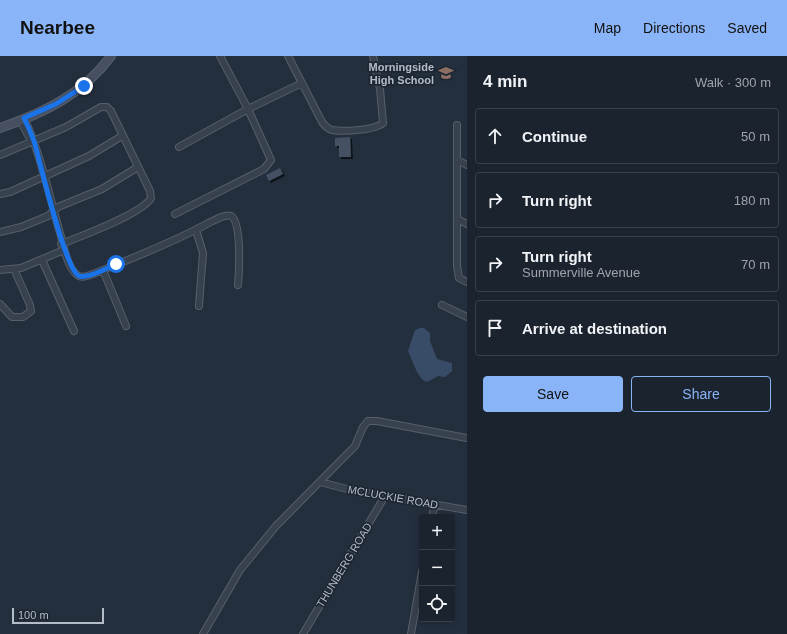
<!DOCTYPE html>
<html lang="en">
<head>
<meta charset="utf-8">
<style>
  :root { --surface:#1b232e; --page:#242b36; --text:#f1f3f6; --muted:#a0a4aa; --line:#39404a; --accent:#8ab4f8 }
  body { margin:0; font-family:Helvetica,sans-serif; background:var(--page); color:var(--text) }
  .controls { position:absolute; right:12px; bottom:12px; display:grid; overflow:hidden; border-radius:4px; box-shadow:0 2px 10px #0003 }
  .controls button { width:36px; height:36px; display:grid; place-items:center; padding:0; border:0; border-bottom:1px solid var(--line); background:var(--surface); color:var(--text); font:20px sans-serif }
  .scale { position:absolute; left:12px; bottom:10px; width:92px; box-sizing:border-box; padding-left:4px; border:2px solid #b4bcc9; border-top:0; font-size:11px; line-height:14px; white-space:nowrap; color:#b4bcc9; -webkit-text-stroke:3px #1d2633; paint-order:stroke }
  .stop { position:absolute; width:12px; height:12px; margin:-9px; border:3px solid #1a73e8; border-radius:50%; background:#fff }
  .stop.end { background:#1a73e8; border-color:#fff; box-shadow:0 1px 4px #0008 }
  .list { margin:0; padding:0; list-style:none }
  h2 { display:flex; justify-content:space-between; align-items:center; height:52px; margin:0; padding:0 16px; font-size:17px }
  h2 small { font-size:13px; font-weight:400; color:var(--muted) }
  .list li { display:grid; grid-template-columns:26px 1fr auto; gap:12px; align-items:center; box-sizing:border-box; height:56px; margin:0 8px 8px; padding:0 8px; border:1px solid var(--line); border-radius:4px }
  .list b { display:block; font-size:15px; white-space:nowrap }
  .list p { margin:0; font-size:13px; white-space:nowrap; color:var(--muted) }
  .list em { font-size:13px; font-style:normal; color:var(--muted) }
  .actions { display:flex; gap:8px; padding:12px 16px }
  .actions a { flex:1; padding:9px 0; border:1px solid var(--accent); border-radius:4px; text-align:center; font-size:14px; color:var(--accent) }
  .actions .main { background:var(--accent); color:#111 }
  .icon { flex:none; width:22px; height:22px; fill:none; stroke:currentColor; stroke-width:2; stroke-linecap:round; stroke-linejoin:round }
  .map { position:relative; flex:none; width:467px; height:578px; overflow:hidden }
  header { display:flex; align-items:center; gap:24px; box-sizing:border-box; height:56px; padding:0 20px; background:var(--accent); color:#111 }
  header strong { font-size:19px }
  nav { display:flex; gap:22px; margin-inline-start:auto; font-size:14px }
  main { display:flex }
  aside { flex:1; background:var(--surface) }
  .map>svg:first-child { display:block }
</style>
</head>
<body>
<header>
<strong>Nearbee</strong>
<nav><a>Map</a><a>Directions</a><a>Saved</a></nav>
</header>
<main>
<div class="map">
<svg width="467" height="578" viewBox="0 0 467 578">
  <defs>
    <filter id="shadow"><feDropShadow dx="2" dy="2" stdDeviation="0" flood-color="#0009"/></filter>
  </defs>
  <rect width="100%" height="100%" fill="#242f3e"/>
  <path fill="#394c67" d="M420 272H424L430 277V285L437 303 452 307V315L445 321 438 320 427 326C418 324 412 303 408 295L415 274Z"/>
  <path fill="#455162" filter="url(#shadow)" d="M350 81 351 101H339V90H335V82Z
    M280 112 283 118 269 125 266 119Z"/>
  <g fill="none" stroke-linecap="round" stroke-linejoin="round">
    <g stroke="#565f6c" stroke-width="8">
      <path id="street" d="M288 0 322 66C325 70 328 73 332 74 343 76 376 74 383 67L380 33 373 0
        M24 62C41 99 49 139 60 177 64 190 66 208 76 218 81 223 87 220 93 218 128 204 164 190 197 173 204 170 224 157 231 160 242 166 239 217 238 229
        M20 64 29 81
        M457 69V210L459 222 467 226
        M179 91 248 53 302 27
        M0 99 66 71 101 51H107L111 55 150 135 151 142C142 158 79 181 61 188
        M457 104 467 109
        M0 138 10 136 89 100 122 80
        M175 158 264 113 271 104 248 53 220 0
        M457 163 467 168
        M196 174 203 197 199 250
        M0 176 21 171 48 160 58 151 102 133 138 111
        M42 204 74 275
        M0 214 21 212 64 194
        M103 214 126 270
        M0 248 12 261H23L31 255 30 249 14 213
        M442 249 467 261
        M320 426 351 434 467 454
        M432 461 435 448
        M203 578 240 514 276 470 355 390 363 371 368 365H377L467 382
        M303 578 385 440
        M411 578 422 515"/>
    </g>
    <g stroke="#565f6c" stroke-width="10">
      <path id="secondary" d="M0 72C44 57 83 38 111 0"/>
    </g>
    <use href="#street" stroke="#38414e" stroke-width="6"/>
    <use href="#secondary" stroke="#465061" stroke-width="8"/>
  </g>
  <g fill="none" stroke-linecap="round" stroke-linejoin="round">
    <path stroke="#1a73e8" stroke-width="5" d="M84 30 56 48 24 62C28 70 31 77 34 85 40 105 65 214 79 220 87 223 108 212 116 208"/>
  </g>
  <defs>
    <g id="school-bare" transform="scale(1.2)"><path d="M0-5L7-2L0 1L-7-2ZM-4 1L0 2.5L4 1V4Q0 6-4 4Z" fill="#8d6e63" stroke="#1d2633" stroke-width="2.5" paint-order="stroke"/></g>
  </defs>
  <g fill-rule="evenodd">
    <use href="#school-bare" x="446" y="17"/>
  </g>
  <g text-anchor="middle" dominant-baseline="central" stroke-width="3.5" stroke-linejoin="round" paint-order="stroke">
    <g font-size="11" font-weight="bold" fill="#b4bcc9" stroke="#1d2633" text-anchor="end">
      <text x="434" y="11">Morningside<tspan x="434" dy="13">High School</tspan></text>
    </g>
    <g font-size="11" fill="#b4bcc9" stroke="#1d2633">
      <text transform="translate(393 441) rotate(10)">MCLUCKIE ROAD</text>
      <text transform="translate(344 509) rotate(-59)">THUNBERG ROAD</text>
    </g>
  </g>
</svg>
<div class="controls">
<button>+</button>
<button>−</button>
<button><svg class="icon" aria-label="locate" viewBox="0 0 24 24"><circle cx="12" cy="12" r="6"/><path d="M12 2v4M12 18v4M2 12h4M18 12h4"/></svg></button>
</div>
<div class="scale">100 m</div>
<div class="stop" style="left:116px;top:208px"></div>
<div class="stop end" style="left:84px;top:30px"></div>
</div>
<aside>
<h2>4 min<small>Walk · 300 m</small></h2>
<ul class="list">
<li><svg class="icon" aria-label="ahead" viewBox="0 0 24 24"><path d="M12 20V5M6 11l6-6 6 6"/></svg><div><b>Continue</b></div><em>50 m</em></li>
<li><svg class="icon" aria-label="right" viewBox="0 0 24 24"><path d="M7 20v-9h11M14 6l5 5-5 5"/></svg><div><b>Turn right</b></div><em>180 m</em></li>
<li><svg class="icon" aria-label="right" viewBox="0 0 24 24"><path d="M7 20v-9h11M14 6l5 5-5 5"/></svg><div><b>Turn right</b><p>Summerville Avenue</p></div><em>70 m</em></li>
<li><svg class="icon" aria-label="arrive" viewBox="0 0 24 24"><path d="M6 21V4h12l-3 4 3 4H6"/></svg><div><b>Arrive at destination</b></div></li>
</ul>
<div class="actions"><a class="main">Save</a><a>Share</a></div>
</aside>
</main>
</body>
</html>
